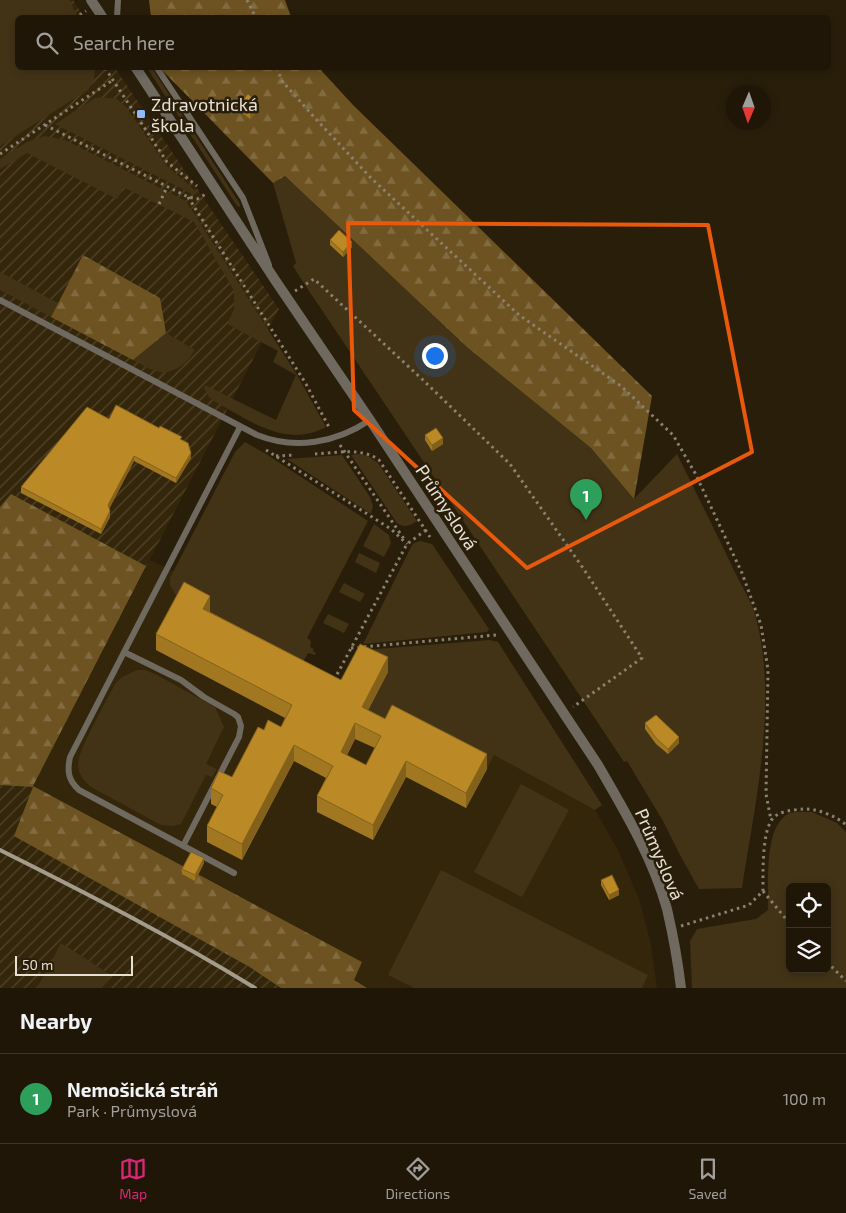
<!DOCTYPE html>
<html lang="en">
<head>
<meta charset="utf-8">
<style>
  :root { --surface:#1f1608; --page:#271f12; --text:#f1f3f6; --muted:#a19f9c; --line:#3c3529; --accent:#db2777 }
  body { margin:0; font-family:"Exo 2",sans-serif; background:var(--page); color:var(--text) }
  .controls { position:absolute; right:15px; bottom:15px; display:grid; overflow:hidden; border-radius:8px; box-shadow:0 2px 8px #0003 }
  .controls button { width:45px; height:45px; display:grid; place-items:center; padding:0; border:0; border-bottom:1px solid var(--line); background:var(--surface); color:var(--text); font:25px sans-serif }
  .compass { position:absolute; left:726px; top:85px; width:45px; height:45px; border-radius:50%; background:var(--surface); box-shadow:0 2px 8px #0003; rotate:182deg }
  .scale { position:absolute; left:15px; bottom:12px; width:118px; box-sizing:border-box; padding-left:5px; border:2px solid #e7e0d3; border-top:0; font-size:14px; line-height:18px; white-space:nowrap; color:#e7e0d3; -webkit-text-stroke:4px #291e0a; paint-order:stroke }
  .you { position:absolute; left:434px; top:355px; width:18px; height:18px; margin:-12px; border:4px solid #fff; border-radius:50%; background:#1a73e8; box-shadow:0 0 0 8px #1a73e833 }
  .badge { display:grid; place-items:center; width:32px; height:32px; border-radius:50%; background:var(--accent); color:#fff; font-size:16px; font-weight:700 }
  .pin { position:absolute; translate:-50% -41px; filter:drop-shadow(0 1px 2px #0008) }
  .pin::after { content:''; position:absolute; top:26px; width:18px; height:15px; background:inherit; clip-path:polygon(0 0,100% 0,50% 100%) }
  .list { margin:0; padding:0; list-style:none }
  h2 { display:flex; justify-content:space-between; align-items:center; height:65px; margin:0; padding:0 20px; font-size:21px }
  h2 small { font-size:16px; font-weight:400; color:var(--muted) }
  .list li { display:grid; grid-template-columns:32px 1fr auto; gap:15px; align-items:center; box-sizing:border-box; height:90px; padding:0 20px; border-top:1px solid var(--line) }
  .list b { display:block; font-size:19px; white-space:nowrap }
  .list p { margin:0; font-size:16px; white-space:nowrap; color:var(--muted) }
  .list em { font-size:16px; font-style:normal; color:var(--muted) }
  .icon { flex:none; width:28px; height:28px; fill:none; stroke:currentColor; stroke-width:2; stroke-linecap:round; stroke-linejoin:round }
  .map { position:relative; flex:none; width:846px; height:988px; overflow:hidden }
  .search { position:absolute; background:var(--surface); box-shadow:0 2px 8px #0003; left:15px; right:15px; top:15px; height:55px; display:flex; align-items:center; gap:12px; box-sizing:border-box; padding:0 18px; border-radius:8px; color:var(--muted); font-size:19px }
  .sheet { height:155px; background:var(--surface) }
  nav { display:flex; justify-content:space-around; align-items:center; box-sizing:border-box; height:70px; border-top:1px solid var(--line); background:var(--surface); font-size:14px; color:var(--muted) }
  nav a { display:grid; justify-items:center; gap:2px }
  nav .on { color:var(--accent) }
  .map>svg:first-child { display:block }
</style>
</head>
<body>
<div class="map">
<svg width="846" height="988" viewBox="0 0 846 988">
  <defs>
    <pattern id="industrial-furrows" width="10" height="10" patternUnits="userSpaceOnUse" patternTransform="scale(1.25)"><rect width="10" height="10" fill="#34260a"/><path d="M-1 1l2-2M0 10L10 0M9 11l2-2" fill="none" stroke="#51452d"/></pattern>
    <pattern id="forest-firs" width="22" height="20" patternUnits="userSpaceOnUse" patternTransform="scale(1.25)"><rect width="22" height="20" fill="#6d5321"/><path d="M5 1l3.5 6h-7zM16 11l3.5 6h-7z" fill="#826b40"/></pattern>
  </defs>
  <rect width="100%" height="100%" fill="#291e0a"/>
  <path fill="#34260a" d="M150 560 181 575 210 611 190 650 341 695 388 672 362 722 487 769 494 754 595 810 618 850 639 899 651 944 657 988H367L353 981 362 962 33 786Z"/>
  <path fill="url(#industrial-furrows)" d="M0 0H73L84 17 18 18V68H115L279 309 33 786 248 966 281 988H0Z"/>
  <path fill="#423317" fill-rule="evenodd" d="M0 0H70L77 17 18 18V68H95L94 79 88 90 0 146Z
    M147 68H152L240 204V207L237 206Z
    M101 97 117 99 126 107 166 165 198 193 192 194 55 124 95 98Z
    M45 136 65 140 186 201 297 375 326 427C285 449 249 420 214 401L209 397 204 388 205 385 276 420 296 375 273 362 278 351 227 324 234 309V291L194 222 123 187 117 199 27 153 0 169V159L27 142Z
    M285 176 468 348 591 448 634 499 677 454C696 492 714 529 732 566 739 582 750 598 755 614 779 700 755 802 742 888L699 889 680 855 663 821 627 761 624 762C518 603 412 444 305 285L293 266 296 263 273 183Z
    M0 272 58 303 51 317 0 290Z
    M166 333 195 350C186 364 173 376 155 371 148 369 140 363 133 360Z
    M245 442 266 454 368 521 307 638 311 641 310 647 314 649 313 651 316 653 315 655 308 653 297 673 175 594 170 585V578L235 452Z
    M359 454 368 456 378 463 417 521C410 526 404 528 397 523L351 455Z
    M342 455 370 497 373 506 371 514 287 459Z
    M374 524 389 535 391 543 384 557 363 546Z
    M420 541 432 544 489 629 487 632 363 644 412 545 414 543Z
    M359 553 380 563 376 573 355 562Z
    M344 583 365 594 360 602 339 592Z
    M328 614 349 624 344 633 323 623Z
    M490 640 498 642 602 805 595 810 494 755 487 769 362 722 364 650Z
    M137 670H145L155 674 215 707 224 727 206 764 217 769 212 777 206 775 181 824 173 826 161 825 91 787C84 781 78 774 78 764 78 750 107 700 115 684L122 677Z
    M521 784 569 810 522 897 474 872Z
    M812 812 837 823 846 832V988H692L690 941 697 929 756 919 768 910C769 885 763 828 788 814 794 811 805 812 812 812ZM790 887H827V969H790Z
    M441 870 648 975 642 988H414L388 975Z
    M61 943 111 975 102 988H37Z"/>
  <path fill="url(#forest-firs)" d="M149 0H285L291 17H151Z
    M160 68H319L353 105 652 396 634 499 591 448 468 348 285 176 273 183Z
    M83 255 160 298 166 333 133 360 51 317Z
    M11 494 146 566 33 786 362 962 354 980 367 988H281L248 966 14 836 33 787 0 785V507Z"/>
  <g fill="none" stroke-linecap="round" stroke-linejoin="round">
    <path stroke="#8a8170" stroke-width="3" stroke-dasharray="2.5 4" stroke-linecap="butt" d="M247 0 256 18
      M74 18 86 11
      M105 68 167 162 197 186
      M277 68 282 81 314 117 371 178 519 315 621 386 673 435 695 473 742 573 761 625 768 670 766 794 771 820
      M45 125 188 197 197 199 206 194
      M0 154 113 80
      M188 197 306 384 330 429
      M159 204 167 187
      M295 291 314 279 423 380 510 464 583 568 642 658 573 707
      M340 445 404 539
      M266 450 391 529 407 544
      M315 454C335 453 362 447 379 460L430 537
      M276 456 294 455
      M351 648 496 635
      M334 680 407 544 426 530
      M763 891 790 924
      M681 926 749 905 763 891C763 873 762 836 771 821 776 811 793 810 803 809 815 808 837 816 846 825
      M827 962 846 981"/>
    <path stroke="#6f6960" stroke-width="6" d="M117 18 118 0
      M157 68 243 198 269 265
      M0 300 257 435C295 450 336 443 370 420
      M124 652 181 680 204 697 234 714 238 717 241 726 239 737 183 846
      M234 873 79 790C68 780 67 771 70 757L240 427"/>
    <path stroke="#6f6960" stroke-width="10" d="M91 0 103 18
      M136 68 275 280 370 420 598 765C624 810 653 858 667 909 673 935 678 962 681 988"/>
    <path stroke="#a39b8b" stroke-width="4" d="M0 850C86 893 172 937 255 988"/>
  </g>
  <path fill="#a17722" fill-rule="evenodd" d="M239 105 259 109 250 119 239 110Z
    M330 240 352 247 343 257 330 245Z
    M109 419 182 440 191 458 176 483 134 461 109 509 110 517 101 534 21 493V487Z
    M425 435 443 444 432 451 425 440Z
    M210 611V612L341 680 388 672 368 710 487 769 466 808 406 777 373 840 317 812V796L326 778 294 761 242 860 207 842V826L217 807 211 804V788L232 777 264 730 281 727 285 718 156 650V634ZM355 739 375 748 366 765 347 755Z
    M645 723 679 743 668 754 656 744 645 729Z
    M204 863 195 881 182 874V869Z
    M601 880 619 895 609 900 601 885Z"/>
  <path fill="#83611b" d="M259 104V109L250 119V114Z
    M352 242V247L343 257V252Z
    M443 438V444L432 451V445Z
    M191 453V458L176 483V478Z
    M134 456V461L108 511V505Z
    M110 511V517L101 534V529Z
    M210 596V611L203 625V609Z
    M388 657V672L362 722V707Z
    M355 723V739L341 767V752Z
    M679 737V743L668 754V749Z
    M294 745V761L242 860V844Z
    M487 754V769L466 808V793Z
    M406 761V777L373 840V825Z
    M204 858V863L195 881V875Z
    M619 890V895L609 900V895Z"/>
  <path fill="#bb8a27" stroke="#83611b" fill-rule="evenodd" d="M248 94 259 104 250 114 239 105Z
    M339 230 352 242 343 252 330 240Z
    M116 405 159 428 160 426 182 437 180 439 188 443 191 453 176 478 134 456 108 505 110 511 101 529 21 487 87 407 109 419Z
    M436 428 443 438 432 445 425 435Z
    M184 582 210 596 203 609 341 680 360 644 388 657 362 707 385 719 392 705 487 754 466 793 406 761 373 825 317 796 333 766 294 745 242 844 207 826 223 795 211 788 219 771 232 777 258 727 264 730 268 720 281 727 292 705 156 634ZM355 723 381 736 366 765 341 752Z
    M656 715 679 737 668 749 656 738 645 723Z
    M191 852 204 858 195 875 182 869Z
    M612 875 619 890 609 895 601 880Z"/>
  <path fill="none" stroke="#e8590c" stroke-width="4" stroke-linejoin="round" d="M348 223 708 225 752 452 527 568 354 410Z"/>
  <rect fill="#8fb8fd" stroke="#291e0a" stroke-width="2" x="136" y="109" width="10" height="10" rx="2.5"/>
  <g text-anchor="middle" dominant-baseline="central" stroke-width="5" stroke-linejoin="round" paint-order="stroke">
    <g font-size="18" fill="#e7e0d3" stroke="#291e0a" text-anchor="start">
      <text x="151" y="104">Zdravotnická<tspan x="151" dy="21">škola</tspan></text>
    </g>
    <g font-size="18" fill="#e7e0d3" stroke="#291e0a">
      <text transform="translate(447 507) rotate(57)">Průmyslová</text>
      <text transform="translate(660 854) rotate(67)">Průmyslová</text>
    </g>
  </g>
</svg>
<div class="controls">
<button><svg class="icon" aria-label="locate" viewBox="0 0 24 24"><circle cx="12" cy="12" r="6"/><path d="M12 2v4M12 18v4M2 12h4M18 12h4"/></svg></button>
<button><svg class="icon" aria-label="layers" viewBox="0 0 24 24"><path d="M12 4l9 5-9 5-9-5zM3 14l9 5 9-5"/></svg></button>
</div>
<svg class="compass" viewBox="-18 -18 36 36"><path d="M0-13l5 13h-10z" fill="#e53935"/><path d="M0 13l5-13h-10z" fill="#a19f9c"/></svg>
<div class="scale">50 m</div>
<div class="you"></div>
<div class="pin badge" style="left:586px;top:520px;background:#2e9e5b">1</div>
<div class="search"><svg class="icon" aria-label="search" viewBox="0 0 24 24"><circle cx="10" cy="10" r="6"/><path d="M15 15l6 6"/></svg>Search here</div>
</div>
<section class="sheet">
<h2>Nearby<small></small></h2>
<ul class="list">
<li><span class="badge" style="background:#2e9e5b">1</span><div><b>Nemošická stráň</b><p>Park · Průmyslová</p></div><em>100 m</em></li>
</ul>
</section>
<nav>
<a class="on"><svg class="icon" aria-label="map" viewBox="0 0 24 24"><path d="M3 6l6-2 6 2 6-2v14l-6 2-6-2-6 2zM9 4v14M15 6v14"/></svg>Map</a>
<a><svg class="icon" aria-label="directions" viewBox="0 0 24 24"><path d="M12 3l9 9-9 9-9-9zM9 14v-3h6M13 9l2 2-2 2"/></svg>Directions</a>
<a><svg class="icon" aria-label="saved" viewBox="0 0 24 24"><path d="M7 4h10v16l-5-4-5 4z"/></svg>Saved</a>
</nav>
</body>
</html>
